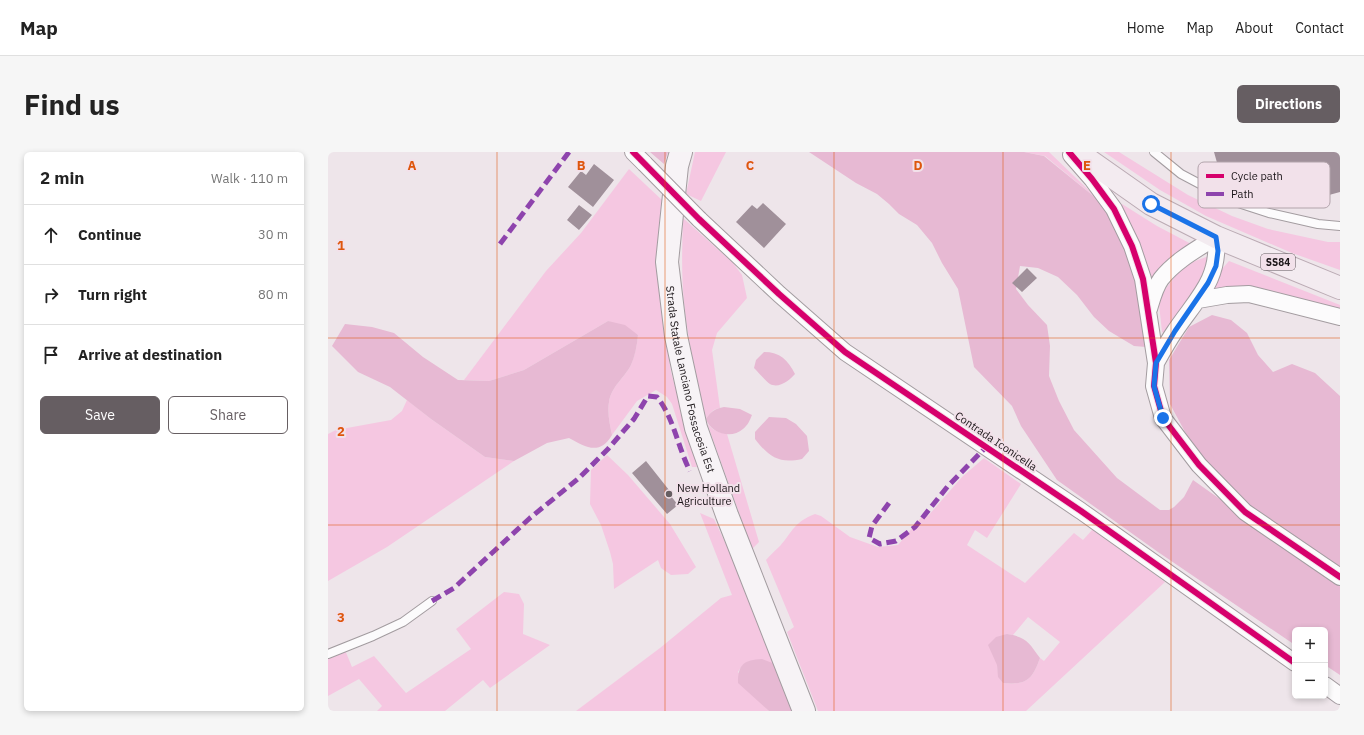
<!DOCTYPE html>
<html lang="en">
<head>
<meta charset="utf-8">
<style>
  :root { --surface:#fff; --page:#f6f6f6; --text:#222; --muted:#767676; --line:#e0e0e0; --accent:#665e62 }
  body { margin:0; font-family:"IBM Plex Sans",sans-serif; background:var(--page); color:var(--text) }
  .controls { position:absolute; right:12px; bottom:12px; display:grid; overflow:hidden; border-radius:6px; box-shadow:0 2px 6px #0003 }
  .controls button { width:36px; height:36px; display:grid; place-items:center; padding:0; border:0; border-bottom:1px solid var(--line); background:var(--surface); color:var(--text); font:20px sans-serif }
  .stop { position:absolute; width:12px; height:12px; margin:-9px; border:3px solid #1a73e8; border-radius:50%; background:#fff }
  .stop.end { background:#1a73e8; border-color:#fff; box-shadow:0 1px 4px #0008 }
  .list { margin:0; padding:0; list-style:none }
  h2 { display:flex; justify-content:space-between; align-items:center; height:52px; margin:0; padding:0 16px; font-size:17px }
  h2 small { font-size:13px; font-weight:400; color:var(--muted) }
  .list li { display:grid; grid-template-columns:26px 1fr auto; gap:12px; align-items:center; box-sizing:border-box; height:60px; padding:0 16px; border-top:1px solid var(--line) }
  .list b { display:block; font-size:15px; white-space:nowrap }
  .list em { font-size:13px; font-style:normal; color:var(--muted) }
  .actions { display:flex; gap:8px; padding:12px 16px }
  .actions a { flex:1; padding:9px 0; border:1px solid var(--accent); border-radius:6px; text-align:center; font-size:14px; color:var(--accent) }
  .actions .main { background:var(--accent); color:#fff }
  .icon { flex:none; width:22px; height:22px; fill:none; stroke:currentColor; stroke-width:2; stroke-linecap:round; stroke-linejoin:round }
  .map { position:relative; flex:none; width:1012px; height:559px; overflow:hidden; border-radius:6px }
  header { display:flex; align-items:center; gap:24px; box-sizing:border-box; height:56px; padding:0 20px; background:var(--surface); border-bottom:1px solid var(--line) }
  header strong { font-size:19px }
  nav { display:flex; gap:22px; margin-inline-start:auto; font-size:14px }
  .intro { display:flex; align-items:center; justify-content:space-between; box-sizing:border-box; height:96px; padding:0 24px }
  h1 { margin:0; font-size:28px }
  .button { padding:10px 18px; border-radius:6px; background:var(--accent); color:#fff; font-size:14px; font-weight:700 }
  main { display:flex; gap:24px; padding:0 24px }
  aside { flex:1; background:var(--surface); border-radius:6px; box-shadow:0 2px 6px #0003 }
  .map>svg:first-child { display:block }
</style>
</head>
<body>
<header>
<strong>Map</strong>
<nav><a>Home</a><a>Map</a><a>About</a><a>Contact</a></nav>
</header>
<div class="intro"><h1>Find us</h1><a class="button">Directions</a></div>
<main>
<aside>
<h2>2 min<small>Walk · 110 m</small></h2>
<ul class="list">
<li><svg class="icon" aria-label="ahead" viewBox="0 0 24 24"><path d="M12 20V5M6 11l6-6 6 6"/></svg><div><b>Continue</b></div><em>30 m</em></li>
<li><svg class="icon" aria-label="right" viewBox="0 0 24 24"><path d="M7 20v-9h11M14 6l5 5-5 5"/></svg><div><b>Turn right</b></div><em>80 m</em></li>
<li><svg class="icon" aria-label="arrive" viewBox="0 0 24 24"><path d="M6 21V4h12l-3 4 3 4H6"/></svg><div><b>Arrive at destination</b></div></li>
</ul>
<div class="actions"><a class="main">Save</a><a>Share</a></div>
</aside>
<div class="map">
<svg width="1012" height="559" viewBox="0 0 1012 559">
  <rect width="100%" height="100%" fill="#eee5ea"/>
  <path fill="#f5c7e1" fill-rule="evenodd" d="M367 0H398L373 49 358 42Z
    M696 0H721L774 51 717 4Z
    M776 0H791L860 43 904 64 940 77 1000 90H1012V118L964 101 878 64 832 38Z
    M301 17 335 49 334 160 343 220 369 315H364L344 252 339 245 328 238 309 249 284 283C282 273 279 261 281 250 283 235 297 225 303 213 307 203 309 193 310 183L280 169 196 218 161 229 136 228 218 119 253 81Z
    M794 52 829 74 867 94 824 127 811 89 791 54Z
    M355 66 405 111 414 123 419 146 389 181 384 198 392 256C385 257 382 261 378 267 370 231 361 195 357 159 353 128 354 97 355 66Z
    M881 104 879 125 836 181 834 180 831 152 835 140 853 117 867 109Z
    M901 109 1012 153V158L885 139 894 117Z
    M79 248 103 267 157 305 186 309 59 395 0 429V282L8 278 63 268 74 259Z
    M379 271C385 279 390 280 399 282L431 390 424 397Z
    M279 303 300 323 342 372 368 415 360 422 343 423 333 416 330 408 286 437 285 412 282 400 273 373 262 352 263 318Z
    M656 306 693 332 659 386 647 378 639 393 697 431 746 381 755 388 765 377 837 430 698 559H490L459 480 466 475 438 408C442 403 447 399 452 394 465 379 466 370 487 362L493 364 522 385 550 395 570 393 596 362 600 364 634 325ZM700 465 732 490 716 509 712 506C704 528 699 533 675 531 663 516 674 498 679 482L685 483Z
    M372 361 386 367 410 418 447 512C432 509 419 504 410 520L433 551 441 559H248L332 496 393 446 404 443Z
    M176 440 191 442 196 452 195 482 222 493 162 536 155 528 117 559H49L54 554 31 527 0 544V506L17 498 24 515 46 504 78 541 143 497 128 477Z"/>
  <path fill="#e7b9d3" d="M322 0H340L336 12Z
    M481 0H696L716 4 774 51 792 83 814 144 818 195 806 194 781 179 766 165 749 143 730 125 710 116 692 114 688 137 700 153 719 173 722 194 721 224 731 249 746 278 789 326 832 358H841L846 355 856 345 865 328 1012 432V523L997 513V478H967V493L830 400 729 328 693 274 684 254 646 215 630 137 614 111 604 91 589 73 571 62 561 52 549 42 528 31Z
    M884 163 903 168 919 181 930 203 945 220 964 212 987 221 1012 244V419L934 366 870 304 842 252 841 208 861 175Z
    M280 169 297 173 310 183C309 193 307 204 303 213 297 225 283 235 281 250 279 261 282 273 284 283 272 304 257 295 241 286L219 291 186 309 157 305 103 267 62 235 30 220 4 194 17 172 44 175 66 181 95 205 130 228 161 229 196 218Z
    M436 200C452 200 460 208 467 222 462 228 451 237 442 232 439 230 429 219 426 216L428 208Z
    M396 255 412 257 424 263C422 268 420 273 415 277 404 287 383 282 378 267 383 259 387 257 396 255Z
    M441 265 458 266 468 272 479 284 481 299 474 307C451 312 441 305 427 287V280Z
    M679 482C699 485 701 491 712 506 704 528 699 533 675 531L670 525 669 513 660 493 668 485Z
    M434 507 447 512 465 559H441L410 531C410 512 416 508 434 507Z"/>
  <path fill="#a0909a" d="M886 0H1012V40L979 49 974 31 936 41 931 22 895 32Z
    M266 12 286 28 265 55 240 35 253 19 258 23Z
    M435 51 458 72 436 96 408 70 424 53 429 57Z
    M251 53 264 63 251 78 239 68Z
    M699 116 709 126 694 140 684 131Z
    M318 309 341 338 339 339 350 353 339 362 304 321Z"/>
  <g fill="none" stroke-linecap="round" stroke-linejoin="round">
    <g stroke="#a39ca0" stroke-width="10">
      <path id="service" d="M826 0 853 22 904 49 941 61 990 72 1012 74
        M0 502 45 484 75 470 104 449"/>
    </g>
    <g stroke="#a39ca0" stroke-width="18">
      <path id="minor" d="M305 0 317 12
        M743 3 764 27 786 57 804 94 815 127 828 211 826 234 835 266 871 313 917 360 1012 425
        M371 67 451 142 517 200 753 359 967 511
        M870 148 899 143 921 142 1012 165
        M821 157C824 147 827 135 833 127 847 109 869 97 888 85 892 128 869 146 847 179 840 189 834 200 828 211
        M997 533 1012 544"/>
    </g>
    <g stroke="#a39ca0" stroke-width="24">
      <g id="secondary">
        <path id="s1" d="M353 0 349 14 339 110 348 184 368 276 399 363 476 559"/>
      </g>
    </g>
    <g stroke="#bbabb4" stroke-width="24">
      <path id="primary" d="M749 0 823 52 888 85 1012 136"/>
    </g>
    <use href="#service" stroke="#fcfbfc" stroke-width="8"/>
    <use href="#minor" stroke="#fcfbfc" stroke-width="16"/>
    <use href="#secondary" stroke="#f7f3f6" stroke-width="22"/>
    <use href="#primary" stroke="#f3ebf0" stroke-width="22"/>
    <g stroke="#a39ca0" stroke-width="18" stroke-linecap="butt">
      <path id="minor-bridge" d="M317 12 371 67"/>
    </g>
    <use href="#minor-bridge" stroke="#fcfbfc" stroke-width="16"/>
    <path stroke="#8e44ad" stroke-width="5" stroke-dasharray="10 5" stroke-linecap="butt" d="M172 92 241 0
      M561 351 544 374 541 386 552 392 568 389 587 375 620 334 658 295
      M104 449 126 436 202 366 251 326 280 297 306 267 320 244 329 245C346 266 350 296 362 319"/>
    <g stroke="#f2e1ea" stroke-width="8">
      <path id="cycleway" d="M305 0 371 67 451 142 517 200 753 359 967 511
        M741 0 764 27 786 57 804 94 815 127 828 211 826 234 835 266 871 313 917 360 1012 425"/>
    </g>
    <use href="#cycleway" stroke="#d6006c" stroke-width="6"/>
  </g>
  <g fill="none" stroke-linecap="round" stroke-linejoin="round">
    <path stroke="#1a73e8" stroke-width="5" d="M823 52 888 85 890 99 888 114 880 131 847 179 828 211 826 234 835 266"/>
  </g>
  <path fill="none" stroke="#de560d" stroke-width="1" stroke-opacity="0.55" d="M169 0V559M337 0V559M506 0V559M675 0V559M843 0V559M0 186H1012M0 373H1012"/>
  <circle fill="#665e62" stroke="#f2e1ea" stroke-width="1.5" cx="341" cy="342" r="4"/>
  <g text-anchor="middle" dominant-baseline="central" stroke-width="4" stroke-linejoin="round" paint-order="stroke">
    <rect fill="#f2e1ea" stroke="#5c5358" stroke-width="1" x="933" y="102" width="34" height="16" rx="3"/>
    <g font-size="10" font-weight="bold" fill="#1c1619">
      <text x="950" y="110">SS84</text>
    </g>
    <g font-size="11" fill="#1c1619" stroke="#f2e1ea">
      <text stroke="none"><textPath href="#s1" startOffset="231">Strada Statale Lanciano Fossacesia Est</textPath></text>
      <text transform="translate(668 289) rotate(34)">Contrada Iconicella</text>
    </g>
    <g font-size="11" fill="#1c1619" stroke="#f2e1ea" text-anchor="start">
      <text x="349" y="336">New Holland<tspan x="349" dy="13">Agriculture</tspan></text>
    </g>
  </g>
  <rect x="870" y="10" width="132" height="46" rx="6" fill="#f2e1ea" stroke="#b2a4ab" stroke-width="1"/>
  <rect x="878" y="22" width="18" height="4" fill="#d6006c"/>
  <rect x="878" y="40" width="18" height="4" fill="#8e44ad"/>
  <g font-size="11" fill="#1c1619">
    <text x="903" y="28">Cycle path</text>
    <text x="903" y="46">Path</text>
  </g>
  <g font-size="13" text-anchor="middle" font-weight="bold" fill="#de560d" stroke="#f2e1ea" stroke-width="4" stroke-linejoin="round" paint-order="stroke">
    <text x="84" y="18">A</text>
    <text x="253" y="18">B</text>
    <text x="422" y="18">C</text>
    <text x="590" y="18">D</text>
    <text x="759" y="18">E</text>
    <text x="13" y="98">1</text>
    <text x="13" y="284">2</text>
    <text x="13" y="470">3</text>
  </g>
</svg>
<div class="controls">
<button>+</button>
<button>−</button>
</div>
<div class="stop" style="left:823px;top:52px"></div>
<div class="stop end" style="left:835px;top:266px"></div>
</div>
</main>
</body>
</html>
